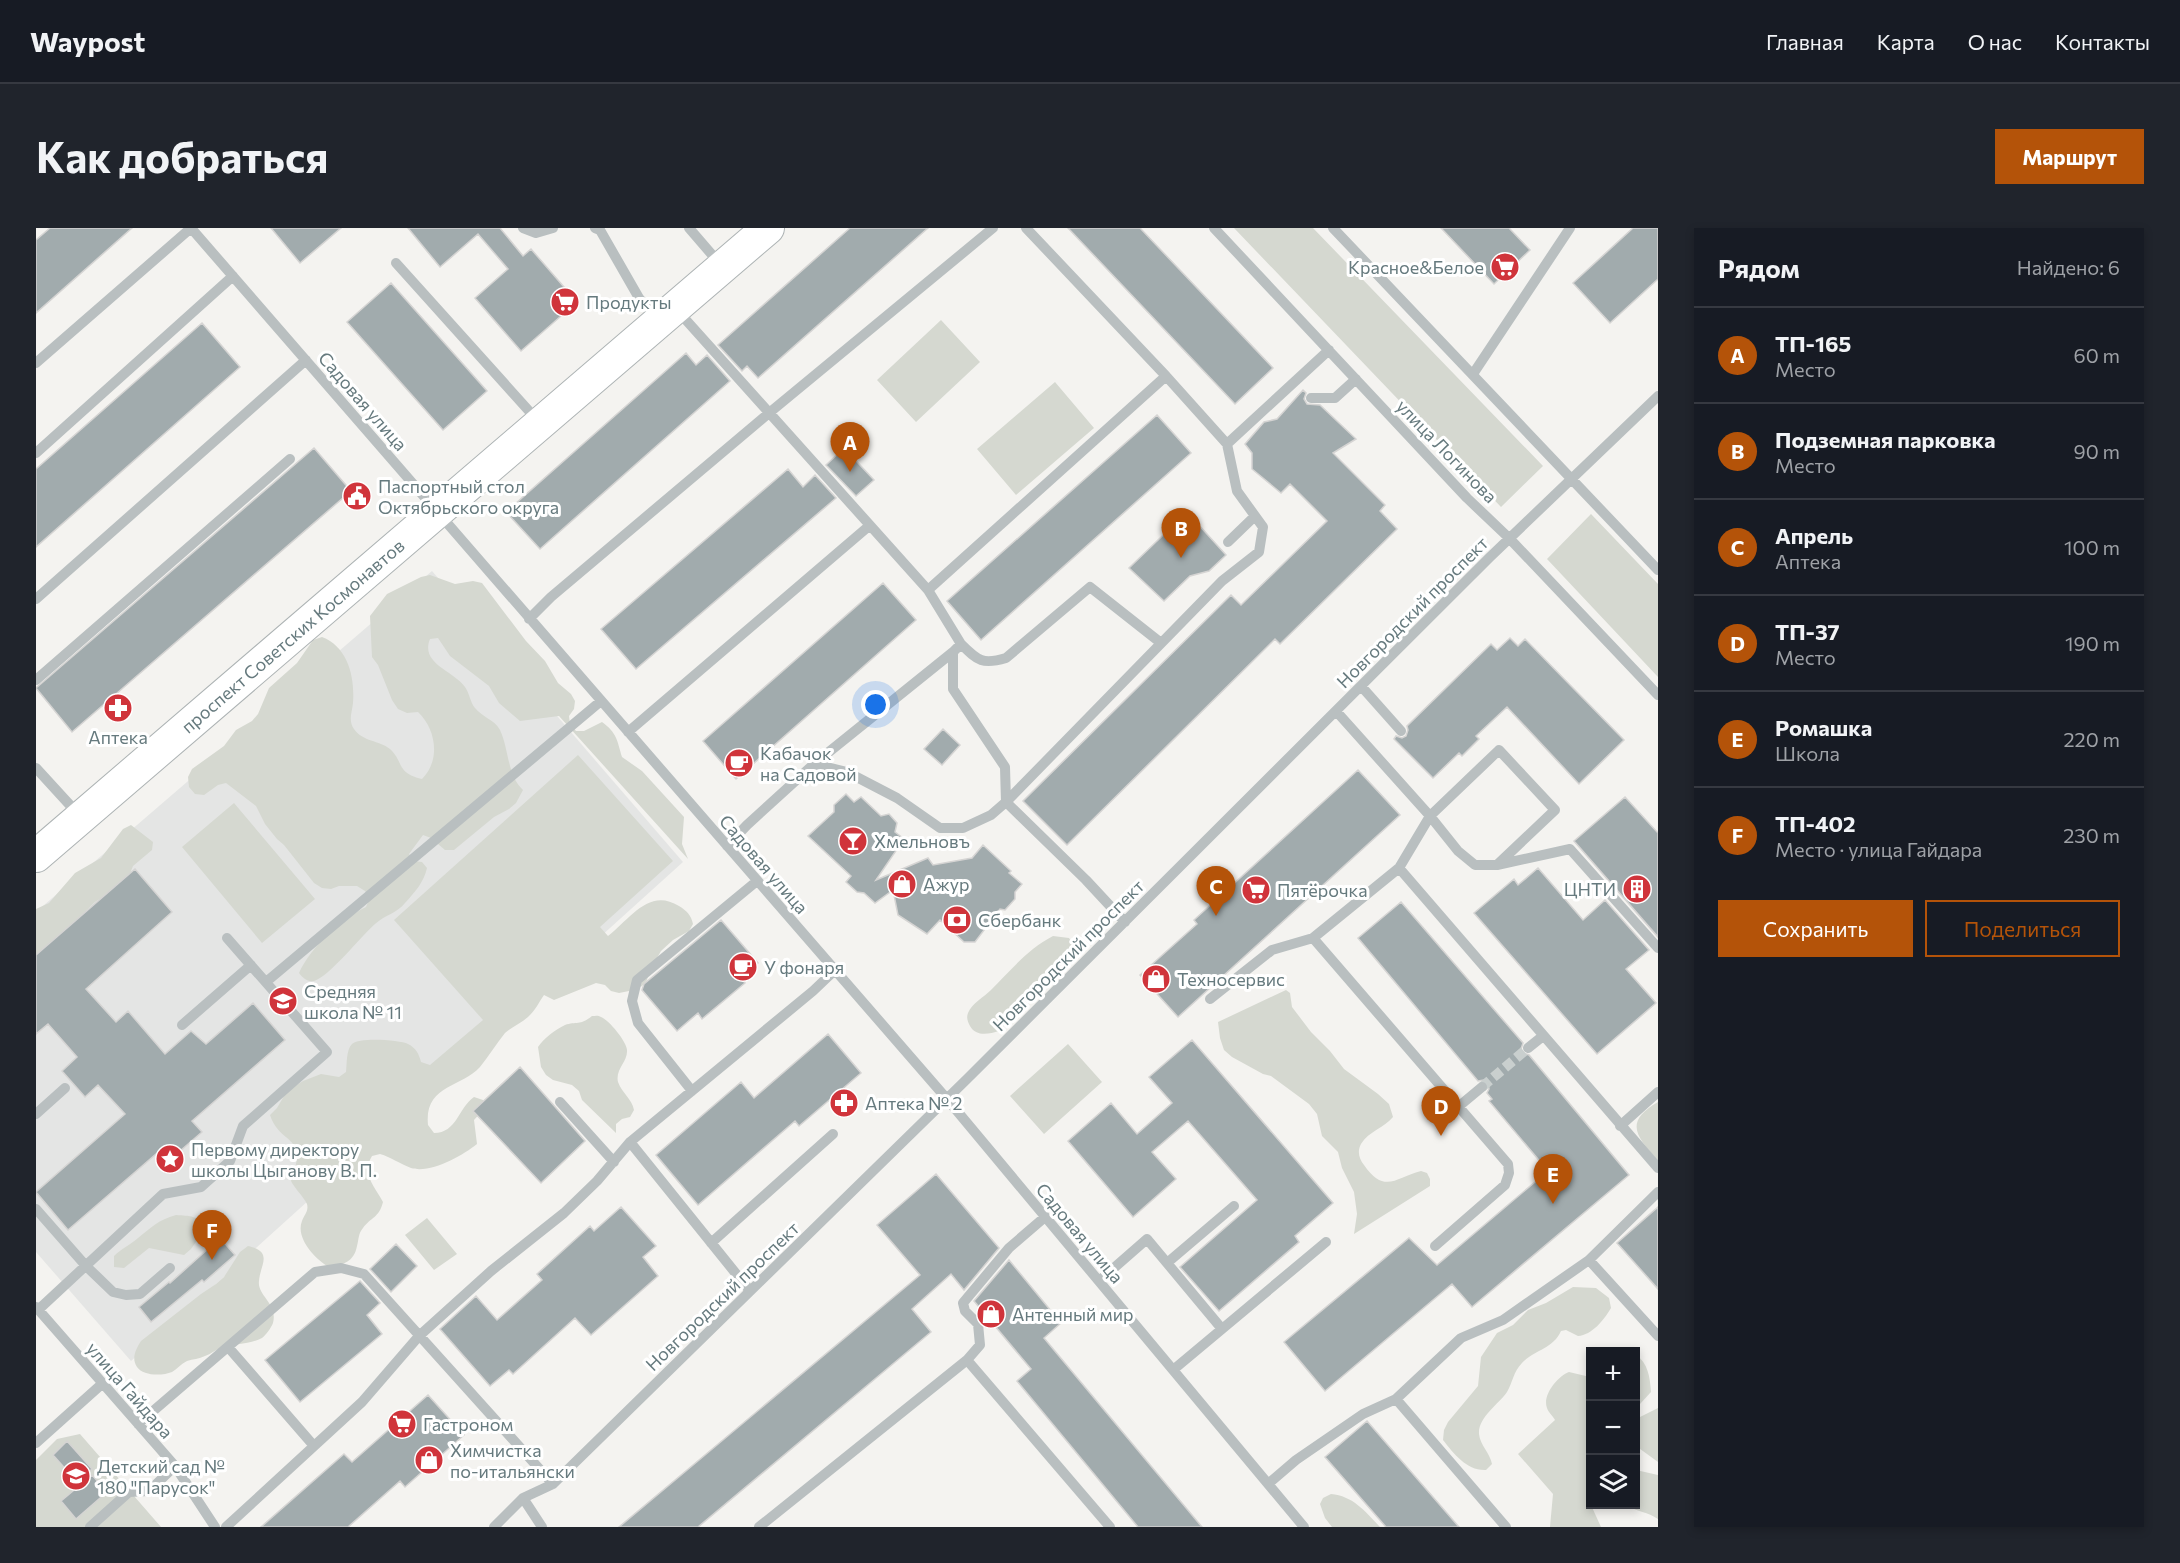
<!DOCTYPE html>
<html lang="ru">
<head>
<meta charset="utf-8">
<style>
  :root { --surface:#171b24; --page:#20242c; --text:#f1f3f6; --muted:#9ea1a6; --line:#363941; --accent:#b45309 }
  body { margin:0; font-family:Commissioner,sans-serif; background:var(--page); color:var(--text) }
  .controls { position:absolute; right:18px; bottom:18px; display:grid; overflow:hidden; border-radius:0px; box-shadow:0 3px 9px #0003 }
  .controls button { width:54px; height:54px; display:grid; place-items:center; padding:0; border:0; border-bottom:2px solid var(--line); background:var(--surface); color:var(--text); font:30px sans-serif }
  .you { position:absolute; left:840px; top:477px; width:21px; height:21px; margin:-15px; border:4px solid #fff; border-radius:50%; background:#1a73e8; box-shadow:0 0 0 9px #1a73e833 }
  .badge { display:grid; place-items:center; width:39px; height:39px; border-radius:50%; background:var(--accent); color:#fff; font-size:20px; font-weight:700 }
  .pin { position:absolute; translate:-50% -50px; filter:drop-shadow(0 2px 3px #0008) }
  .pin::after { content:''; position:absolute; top:32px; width:21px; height:18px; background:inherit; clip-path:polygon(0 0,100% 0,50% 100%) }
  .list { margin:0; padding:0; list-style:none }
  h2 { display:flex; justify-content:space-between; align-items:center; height:78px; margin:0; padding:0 24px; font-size:26px }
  h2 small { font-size:20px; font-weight:400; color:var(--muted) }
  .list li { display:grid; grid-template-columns:39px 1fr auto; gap:18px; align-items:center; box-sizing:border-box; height:96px; padding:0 24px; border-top:2px solid var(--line) }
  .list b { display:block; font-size:22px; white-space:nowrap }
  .list p { margin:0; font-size:20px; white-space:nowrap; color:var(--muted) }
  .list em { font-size:20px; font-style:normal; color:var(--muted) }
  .actions { display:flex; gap:12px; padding:18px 24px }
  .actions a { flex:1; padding:14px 0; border:2px solid var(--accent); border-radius:0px; text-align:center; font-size:21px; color:var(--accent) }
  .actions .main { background:var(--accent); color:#fff }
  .icon { flex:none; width:33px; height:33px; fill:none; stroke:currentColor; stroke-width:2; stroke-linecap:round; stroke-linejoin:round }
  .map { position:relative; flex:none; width:1622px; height:1299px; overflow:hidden; border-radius:0px }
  header { display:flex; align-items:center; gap:36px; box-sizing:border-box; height:84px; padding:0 30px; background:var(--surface); border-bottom:2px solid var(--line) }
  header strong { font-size:28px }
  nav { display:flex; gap:33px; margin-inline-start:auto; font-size:21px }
  .intro { display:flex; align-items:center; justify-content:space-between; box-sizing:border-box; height:144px; padding:0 36px }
  h1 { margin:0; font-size:42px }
  .button { padding:15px 27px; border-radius:0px; background:var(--accent); color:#fff; font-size:21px; font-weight:700 }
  main { display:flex; gap:36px; padding:0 36px }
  aside { flex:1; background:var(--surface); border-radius:0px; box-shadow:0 3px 9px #0003 }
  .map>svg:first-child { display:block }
</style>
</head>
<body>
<header>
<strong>Waypost</strong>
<nav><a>Главная</a><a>Карта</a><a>О нас</a><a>Контакты</a></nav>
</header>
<div class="intro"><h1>Как добраться</h1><a class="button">Маршрут</a></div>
<main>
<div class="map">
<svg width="1622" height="1299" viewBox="0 0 1622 1299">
  <rect width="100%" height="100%" fill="#f4f3f0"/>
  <path fill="#e4e5e4" d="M396 343 647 634 95 1133 0 1024V684Z"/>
  <path fill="#d5d8d0" d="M1198 0H1277L1507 238 1465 279Z
    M905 92 944 134 880 194 841 152Z
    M1019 154 1058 200 980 267 941 221Z
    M1555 286 1622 356V449L1511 331Z
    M394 347 419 356 437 353 446 355 490 413 509 433 522 455 535 466 539 473 538 481 533 488 534 496 540 503H548L566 494C581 505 581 512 586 529L606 543 648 589 646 616 652 631 523 488 484 493 463 475 453 458 414 428 402 410 394 411C384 436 417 442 429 459 434 466 434 474 439 480 446 489 459 492 464 502 473 521 471 547 487 562L480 575 473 581 458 589 418 622H409L395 610 387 607 373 626 377 633 386 634 391 640C388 654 379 664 369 675 361 685 349 687 339 696 326 707 293 749 278 753 271 754 267 750 263 745 275 719 304 692 330 679L334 670 329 663 321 658H303L295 661 286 660 278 655 248 617 241 611 229 596 220 578 190 555 182 557 168 567 159 566 153 559 152 549 156 541 188 518 200 502 216 493 222 486 233 460 261 435 277 412 286 409C312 419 319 449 317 475 316 485 312 492 318 501 327 514 343 512 354 521 368 534 360 545 386 551 405 532 400 501 382 484L371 485 362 481 356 472 342 437 336 429 334 388 351 366 385 349Z
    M542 527 637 633 564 699 572 708C594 691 613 659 643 678 651 683 655 687 657 696L653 703 637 712 625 723 613 744 611 752 606 758 598 762 583 765 575 763 569 757 560 755 518 772 508 767C503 774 499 783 492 789 485 795 476 799 469 805 460 816 453 828 444 839 425 860 388 857 392 897L398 905C421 905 422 880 438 869L447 872 449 880 438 892 441 916C426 928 394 946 375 940 364 936 355 929 344 926L336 928C325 946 339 959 347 974 343 990 335 989 327 1000 322 1006 323 1011 321 1018 318 1034 307 1037 293 1039 280 1032 259 1010 266 993 268 987 273 983 271 976 267 968 259 961 255 953 273 905 244 918 234 887L241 880 251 863 267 853 285 846 303 849 310 844C311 836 310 822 316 816 323 809 364 812 372 816 380 820 383 826 385 834L394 837 447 792 358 692Z
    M198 575 279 671 226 715 146 619Z
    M95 597 117 614 116 622 97 638 91 653 59 674 0 731V681L13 675 39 645 65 630 87 601Z
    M1017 708 1033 710 1038 718 1020 745 963 803C953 806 940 809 934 798 932 794 930 790 932 785 936 775 948 769 955 762 975 742 992 721 1017 708Z
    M1250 762 1254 765 1256 779 1275 804 1294 823 1308 841 1342 866 1353 876 1357 889C1348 900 1333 903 1325 916 1321 923 1323 931 1328 937 1349 967 1360 949 1385 943L1391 945 1394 951V958L1318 1006 1321 986 1318 964 1306 940 1302 924 1286 908 1281 886 1273 876 1235 848 1227 846 1196 829 1188 822 1184 810 1182 794Z
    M556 788C559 788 562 787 565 789 573 792 591 814 591 822 592 834 579 841 582 854 586 865 596 871 598 882L594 889 586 891 580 896V905L546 872 543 863 536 857 517 852 510 847 505 839 502 819C508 810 519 802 529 797 540 793 544 798 556 788Z
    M1032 816 1066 854 1008 906 974 868Z
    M1622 874V933C1602 909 1586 895 1622 874Z
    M140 987C154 988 163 987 169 1001L155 1021 148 1027 113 1020 88 1040 78 1039V1028C85 1021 94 1017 102 1010 116 999 122 992 140 987Z
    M391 990 421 1026 398 1042 369 1007Z
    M212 1018C238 1024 224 1037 223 1053 221 1068 242 1075 237 1095 235 1100 230 1107 226 1110 215 1116 197 1116 185 1120 179 1122 175 1126 169 1128 163 1131 157 1131 151 1133 145 1136 141 1141 136 1144 126 1148 107 1148 101 1139 95 1130 100 1121 105 1113L165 1066 180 1056 188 1049 204 1024Z
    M1537 1059 1560 1060 1573 1070 1575 1080C1568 1092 1556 1107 1542 1108L1530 1102 1525 1103C1517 1121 1498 1122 1486 1135 1477 1144 1477 1154 1471 1164 1463 1176 1442 1189 1443 1206 1444 1217 1454 1225 1456 1236L1450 1242C1431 1243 1418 1226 1407 1212L1408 1202 1412 1194 1442 1158 1445 1129 1461 1105 1477 1097 1492 1082 1510 1075Z
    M1600 1127C1612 1135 1614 1149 1615 1164L1604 1176H1600Z
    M1533 1144 1554 1149V1261L1550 1266 1565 1299H1514L1517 1266 1482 1226 1519 1192C1517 1188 1512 1184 1511 1180 1506 1167 1522 1148 1533 1144Z
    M1622 1180V1234L1600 1218V1191Z
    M44 1206 125 1299H0V1232L21 1211Z
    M1600 1242 1622 1247V1291C1612 1284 1601 1284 1591 1277L1600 1276Z
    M1295 1266C1317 1268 1329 1283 1344 1299H1296L1289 1290 1284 1276 1287 1270Z"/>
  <path fill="#a1abad" stroke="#d5d4d3" stroke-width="1.5" d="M14 0H96L0 85V12Z
    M235 0H305L264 35Z
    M372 0H464L487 28 495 21 541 74 485 123 439 70 472 41 442 6 404 39Z
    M814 0H892L722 150 711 138 706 143 682 117Z
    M1032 0H1104L1237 140 1199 176Z
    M1405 0H1473L1494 22 1458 56Z
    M1597 0H1622V51L1574 95 1537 55Z
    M355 55 451 163 407 202 311 94Z
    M166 95 204 139 0 319V241Z
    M650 125 660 137 671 127 694 153 504 321 470 284Z
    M1267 162 1270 165 1268 171 1271 176 1284 177 1320 211 1297 225 1349 277 1344 283 1361 301 1244 416 1239 411 1031 617 987 573 1195 367 1205 377 1291 293 1254 256 1245 265 1216 241V225L1209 216 1228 194 1241 191Z
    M1121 187 1155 225 945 412 911 373Z
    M278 220 315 263 36 504 0 460Z
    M808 220 838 252 820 268 790 237Z
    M752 241 767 259 779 247 800 270 600 441 565 401Z
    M1151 284 1190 327 1173 343 1154 348 1128 373 1093 340Z
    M847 355 880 392 700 551 667 513Z
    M1474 410 1482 418 1489 411 1588 512 1543 556 1471 479 1440 508 1443 511 1426 528 1423 525 1397 550 1358 511 1360 508 1366 510 1370 508 1372 502 1371 498 1455 416 1461 422Z
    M907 501 924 517 906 537 888 521Z
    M1322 542 1364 587 1142 789 1104 747 1161 696 1158 692Z
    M810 566 818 574 825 569 845 588 853 586 861 595 859 604 868 611 840 652 892 630 897 637 936 630 947 617 975 643 973 645 986 656 979 664V671L969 682 964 681 939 714H928L904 692 891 706 862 687 857 662 839 675 828 665 821 664 810 654 815 648 772 608 798 584V577Z
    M1589 569 1622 605V709L1538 613Z
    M1502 640 1547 692 1569 672 1613 722 1590 741 1620 775 1561 826 1438 685 1478 651 1482 657Z
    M99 641 136 684 50 761 80 794 92 783 129 826 155 803 170 816 217 775 249 812 156 893 166 904 129 936 120 926 32 1002 0 964 89 886 62 857 49 869 26 843 41 829 12 796 0 806V727Z
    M1365 674 1487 815 1485 821 1487 825 1493 827 1593 947 1436 1079 1416 1056 1289 1163 1248 1114 1373 1010 1401 1037 1512 943 1453 873 1456 871 1451 865 1453 861 1452 855 1448 852 1442 853 1322 710Z
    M685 692 722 735 705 750 709 755 666 791 662 785 641 803 606 762 608 756Z
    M792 806 825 845 763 898 759 893 662 977 620 927 705 854 718 870Z
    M1156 812 1297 975 1259 1008 1263 1014 1183 1083 1144 1039 1221 972 1152 893 1116 924 1140 951 1097 989 1032 913 1075 875 1101 906 1136 875 1113 849Z
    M484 839 549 913 505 955 437 883Z
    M900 946 963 1020 928 1062 915 1046 876 1081 895 1104 662 1299H583L884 1047 841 997Z
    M585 979 620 1018 607 1029 622 1048 555 1107 539 1090 477 1146 473 1142 454 1158 404 1101 440 1068 461 1092 506 1052 501 1046 554 998 558 1003Z
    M1622 979V1061L1581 1015Z
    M184 1010 199 1027 168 1054 166 1052 115 1094 103 1079 133 1054 134 1055Z
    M360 1016 381 1038 355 1064 334 1041Z
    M973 1032 1025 1095 1008 1110 1166 1299H1102L981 1153 995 1141 938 1073Z
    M324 1053 344 1075 331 1087 346 1106 264 1174 229 1132Z
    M392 1167 428 1207 369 1259 364 1253 312 1299H225L308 1226 316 1234Z
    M1331 1193 1423 1299H1350L1289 1229Z
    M31 1213 56 1241 41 1254 17 1227Z
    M56 1247 71 1264 40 1291 25 1273Z"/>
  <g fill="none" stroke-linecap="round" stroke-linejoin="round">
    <path stroke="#c9cfce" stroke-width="10" stroke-dasharray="10 5" stroke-linecap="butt" d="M1446 859 1492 820"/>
    <g stroke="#adb3b4" stroke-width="34">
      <g id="major">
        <path id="s1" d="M0 628 732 0"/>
      </g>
    </g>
    <path stroke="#b9bfc0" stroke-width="10" d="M155 0 911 871 1268 1299
      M487 0 500 5 517 0
      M559 0 564 2 603 70 621 91
      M653 0 684 36
      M990 0 1130 148 1191 216 1201 263 1227 299 1223 324 1186 353 970 574 1050 652 1089 694
      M1178 0 1431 270 1473 310 1622 467
      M1297 0 1622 342
      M360 35 502 193
      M641 82 892 362 925 416 917 424V461L969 539 970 574 955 587 927 600H904L861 570 811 544 778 536 711 597 691 618
      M0 135 155 0
      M1437 146 1534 0
      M1275 170H1299L1320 151
      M1191 216 1293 122
      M0 225 197 48
      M1192 314 1219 288
      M892 362 1130 148
      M0 371 270 132
      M493 391 515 369 733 185 957 0
      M925 416C942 433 947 437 970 430L1054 359 1125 415
      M0 452 254 231
      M1325 458 1365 503
      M1300 483 1394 588 1422 623 1439 637H1461L1534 621 1622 720
      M592 504 833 298
      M778 536 917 424
      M0 540 43 587
      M1461 637 1519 582 1463 522 1394 588 1363 640 1622 940
      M1363 640 1277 710 1472 936 1473 945 1469 957 1399 1018
      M230 754 565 473
      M1174 771 1236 722 1277 710
      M146 797 215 737
      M1492 820 1507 808
      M656 863 602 795 596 773 601 752 721 653
      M524 874 578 934
      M1422 879 1446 859
      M0 886 29 860
      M1584 898 1622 864
      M594 914 714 1063
      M0 981 50 1038 77 1064 90 1067 104 1066 134 1040
      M1009 989 973 1020 927 1075 929 1083 942 1096 944 1117 931 1132 1074 1299
      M675 1015 797 906
      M1553 1032 1622 1108
      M1131 1035 1198 978
      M1063 1053 1111 1011 1186 1101
      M0 1079 139 1238 179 1299
      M2 1082 127 966 165 959 194 933 207 898 291 824 191 710
      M192 1119 278 1218
      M1137 1142 1290 1014
      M1360 1171 1470 1299
      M102 1196 279 1044 305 1040 328 1046 517 1256
      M0 1215 67 1155
      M1232 1256 1260 1232 1327 1186 1360 1171 1425 1110 1467 1092 1553 1032 1622 964
      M487 1270 506 1299
      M54 1299 93 1264 113 1263 139 1238
      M190 1299 326 1174 383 1108 455 1043 528 985 561 953 594 914 777 763 798 743
      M458 1299 487 1270 517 1256 931 851 1454 329 1622 168
      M723 1299 931 1132"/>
    <use href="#major" stroke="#fff" stroke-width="32"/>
  </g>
  <defs>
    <g id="supermarket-disc" transform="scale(1.5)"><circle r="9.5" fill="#d0343b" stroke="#fff"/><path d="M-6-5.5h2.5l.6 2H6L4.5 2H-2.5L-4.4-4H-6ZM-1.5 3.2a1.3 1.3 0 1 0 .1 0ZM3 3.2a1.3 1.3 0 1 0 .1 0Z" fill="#fff"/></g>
    <g id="civic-disc" transform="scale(1.5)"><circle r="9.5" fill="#d0343b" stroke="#fff"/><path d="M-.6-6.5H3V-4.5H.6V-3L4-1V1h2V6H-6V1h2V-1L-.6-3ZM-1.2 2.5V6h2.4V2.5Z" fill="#fff"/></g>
    <g id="pharmacy-disc" transform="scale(1.5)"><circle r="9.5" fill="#d0343b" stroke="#fff"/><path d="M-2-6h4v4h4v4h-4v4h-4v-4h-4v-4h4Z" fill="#fff"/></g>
    <g id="cafe-disc" transform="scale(1.5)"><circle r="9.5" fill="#d0343b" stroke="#fff"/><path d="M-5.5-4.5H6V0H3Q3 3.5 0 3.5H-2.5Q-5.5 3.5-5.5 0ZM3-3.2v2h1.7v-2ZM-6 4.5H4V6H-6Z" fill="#fff"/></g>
    <g id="bar-disc" transform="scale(1.5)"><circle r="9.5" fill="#d0343b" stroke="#fff"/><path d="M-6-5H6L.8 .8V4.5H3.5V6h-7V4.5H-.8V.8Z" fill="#fff"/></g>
    <g id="shop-disc" transform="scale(1.5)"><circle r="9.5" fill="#d0343b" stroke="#fff"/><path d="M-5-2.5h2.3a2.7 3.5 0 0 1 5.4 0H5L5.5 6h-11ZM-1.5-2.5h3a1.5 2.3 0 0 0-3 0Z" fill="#fff"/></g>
    <g id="building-disc" transform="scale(1.5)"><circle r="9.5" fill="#d0343b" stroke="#fff"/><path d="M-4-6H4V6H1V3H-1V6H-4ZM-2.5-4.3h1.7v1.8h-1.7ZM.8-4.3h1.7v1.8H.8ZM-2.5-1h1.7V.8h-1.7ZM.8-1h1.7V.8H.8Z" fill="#fff"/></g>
    <g id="bank-disc" transform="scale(1.5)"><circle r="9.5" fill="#d0343b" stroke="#fff"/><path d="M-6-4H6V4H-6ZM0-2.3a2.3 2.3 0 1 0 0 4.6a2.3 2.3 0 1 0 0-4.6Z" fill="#fff"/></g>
    <g id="school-disc" transform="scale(1.5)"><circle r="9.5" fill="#d0343b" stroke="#fff"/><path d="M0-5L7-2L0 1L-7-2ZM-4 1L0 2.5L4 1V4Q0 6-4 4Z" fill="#fff"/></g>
    <g id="sight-disc" transform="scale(1.5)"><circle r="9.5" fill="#d0343b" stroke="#fff"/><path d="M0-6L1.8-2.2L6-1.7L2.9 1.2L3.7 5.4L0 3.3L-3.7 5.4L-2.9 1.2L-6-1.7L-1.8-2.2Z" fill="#fff"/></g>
  </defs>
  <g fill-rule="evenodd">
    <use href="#supermarket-disc" x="1469" y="39"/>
    <use href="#supermarket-disc" x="529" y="74"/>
    <use href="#civic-disc" x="321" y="268"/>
    <use href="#pharmacy-disc" x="82" y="480"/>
    <use href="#cafe-disc" x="703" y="535"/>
    <use href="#bar-disc" x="817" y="613"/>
    <use href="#shop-disc" x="866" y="656"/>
    <use href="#building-disc" x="1601" y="661"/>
    <use href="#supermarket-disc" x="1220" y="662"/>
    <use href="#bank-disc" x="921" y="692"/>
    <use href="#cafe-disc" x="707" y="739"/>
    <use href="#shop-disc" x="1120" y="751"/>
    <use href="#school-disc" x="247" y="773"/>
    <use href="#pharmacy-disc" x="808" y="875"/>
    <use href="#sight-disc" x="134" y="931"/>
    <use href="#shop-disc" x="955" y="1086"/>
    <use href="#supermarket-disc" x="366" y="1196"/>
    <use href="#shop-disc" x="393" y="1232"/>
    <use href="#school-disc" x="40" y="1248"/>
  </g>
  <g text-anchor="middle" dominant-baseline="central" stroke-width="6" stroke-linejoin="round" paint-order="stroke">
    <g font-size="18" fill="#667a7e" stroke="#fff" text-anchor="start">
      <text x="1448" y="39" text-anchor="end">Красное&amp;Белое</text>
      <text x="550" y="74">Продукты</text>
      <text x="342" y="258">Паспортный стол<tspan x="342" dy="21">Октябрьского округа</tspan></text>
      <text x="82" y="509" text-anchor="middle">Аптека</text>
      <text x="724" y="525">Кабачок<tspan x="724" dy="21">на Садовой</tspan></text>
      <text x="838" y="613">Хмельновъ</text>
      <text x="887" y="656">Ажур</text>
      <text x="1580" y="661" text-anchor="end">ЦНТИ</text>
      <text x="1241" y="662">Пятёрочка</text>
      <text x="942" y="692">Сбербанк</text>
      <text x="728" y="739">У фонаря</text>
      <text x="1141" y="751">Техносервис</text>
      <text x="268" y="763">Средняя<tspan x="268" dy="21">школа № 11</tspan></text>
      <text x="829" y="875">Аптека № 2</text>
      <text x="155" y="921">Первому директору<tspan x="155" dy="21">школы Цыганову В. П.</tspan></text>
      <text x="976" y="1086">Антенный мир</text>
      <text x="387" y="1196">Гастроном</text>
      <text x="414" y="1222">Химчистка<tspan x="414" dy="21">по-итальянски</tspan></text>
      <text x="61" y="1238">Детский сад №<tspan x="61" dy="21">180 "Парусок"</tspan></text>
    </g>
    <g font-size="18" fill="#667a7e" stroke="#fff">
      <text transform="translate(327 173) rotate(49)">Садовая улица</text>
      <text transform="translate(1411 223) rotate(46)">улица Логинова</text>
      <text transform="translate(1376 384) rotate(-45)">Новгородский проспект</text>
      <text stroke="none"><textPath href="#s1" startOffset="338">проспект Советских Космонавтов</textPath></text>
      <text transform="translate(728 636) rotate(49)">Садовая улица</text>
      <text transform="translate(1032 727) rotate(-45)">Новгородский проспект</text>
      <text transform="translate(1044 1005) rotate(50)">Садовая улица</text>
      <text transform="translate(686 1068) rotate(-44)">Новгородский проспект</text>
      <text transform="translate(94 1162) rotate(49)">улица Гайдара</text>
    </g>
  </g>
</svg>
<div class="controls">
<button>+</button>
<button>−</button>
<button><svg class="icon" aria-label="layers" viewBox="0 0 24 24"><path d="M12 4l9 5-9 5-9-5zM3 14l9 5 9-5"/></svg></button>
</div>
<div class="you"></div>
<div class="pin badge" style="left:814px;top:244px">A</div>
<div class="pin badge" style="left:1145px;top:330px">B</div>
<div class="pin badge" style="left:1180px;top:688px">C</div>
<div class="pin badge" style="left:1405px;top:908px">D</div>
<div class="pin badge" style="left:1517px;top:976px">E</div>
<div class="pin badge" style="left:176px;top:1032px">F</div>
</div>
<aside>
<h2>Рядом<small>Найдено: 6</small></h2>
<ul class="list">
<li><span class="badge">A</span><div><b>ТП-165</b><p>Место</p></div><em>60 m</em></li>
<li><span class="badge">B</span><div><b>Подземная парковка</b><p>Место</p></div><em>90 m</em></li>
<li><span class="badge">C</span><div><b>Апрель</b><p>Аптека</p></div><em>100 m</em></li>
<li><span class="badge">D</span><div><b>ТП-37</b><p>Место</p></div><em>190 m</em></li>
<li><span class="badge">E</span><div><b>Ромашка</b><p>Школа</p></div><em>220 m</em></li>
<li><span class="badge">F</span><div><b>ТП-402</b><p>Место · улица Гайдара</p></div><em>230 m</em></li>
</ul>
<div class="actions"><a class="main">Сохранить</a><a>Поделиться</a></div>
</aside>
</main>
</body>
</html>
